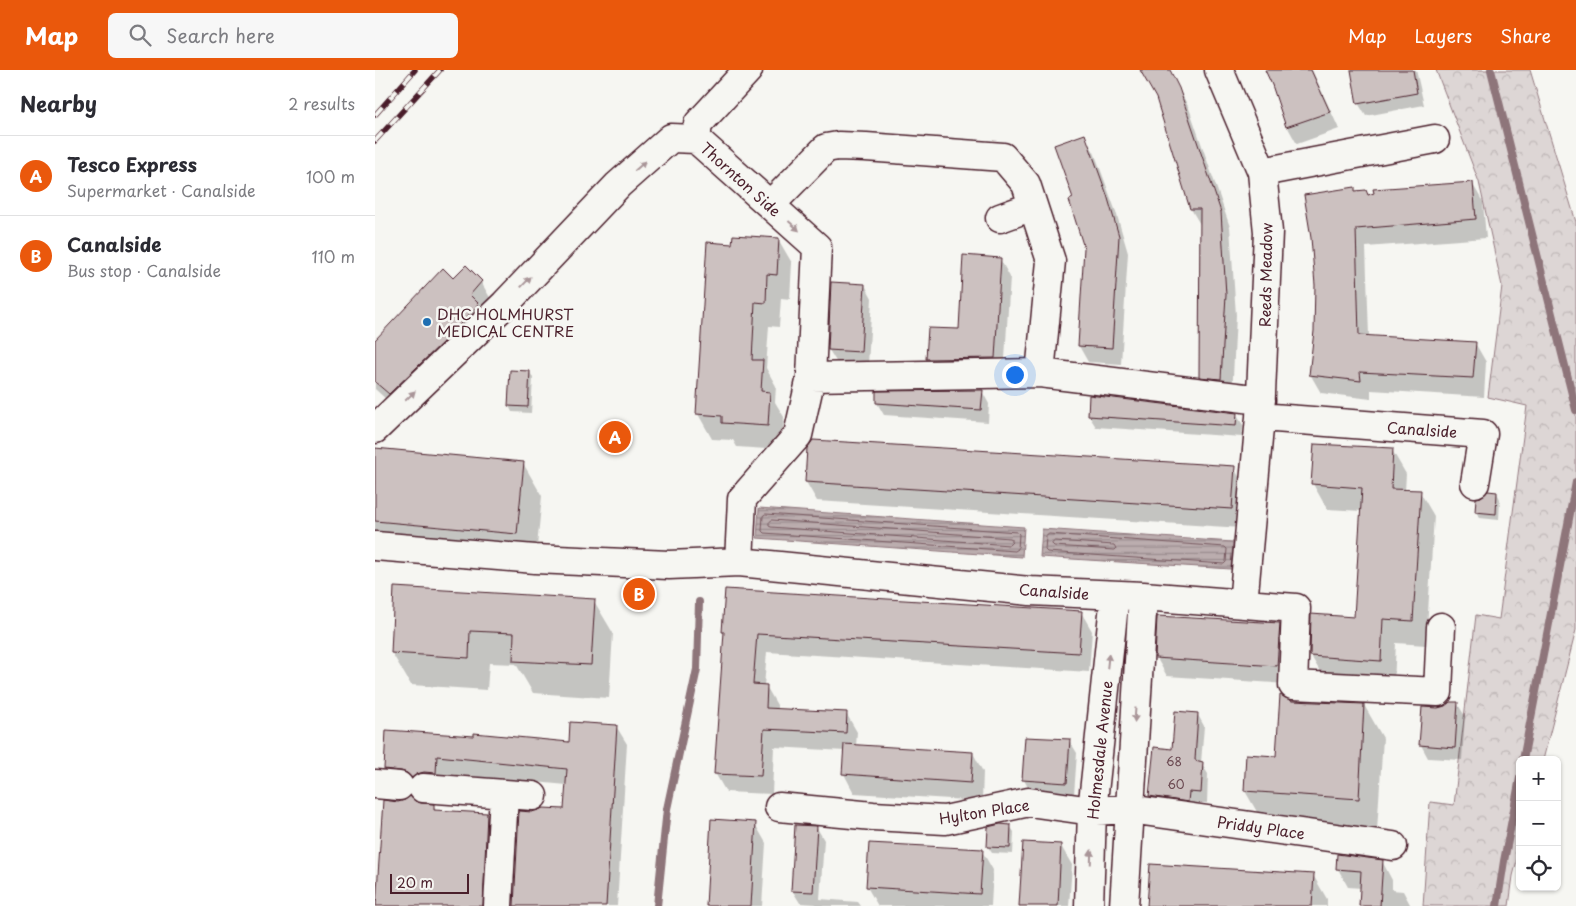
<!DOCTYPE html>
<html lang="en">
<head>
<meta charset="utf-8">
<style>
  :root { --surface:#fff; --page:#f7f7f7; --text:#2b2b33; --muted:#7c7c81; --line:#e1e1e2; --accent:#ea580c }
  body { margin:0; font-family:"Playpen Sans",sans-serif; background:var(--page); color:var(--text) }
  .controls { position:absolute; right:15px; bottom:15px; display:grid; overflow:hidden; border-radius:8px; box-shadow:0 1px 4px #0004 }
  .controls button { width:45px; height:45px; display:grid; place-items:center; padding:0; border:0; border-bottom:1px solid var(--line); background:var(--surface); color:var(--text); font:25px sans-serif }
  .scale { position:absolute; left:15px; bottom:12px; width:79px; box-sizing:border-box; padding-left:5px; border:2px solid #4a1f2b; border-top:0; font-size:14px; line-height:18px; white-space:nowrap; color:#4a1f2b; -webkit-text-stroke:4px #f6f6f2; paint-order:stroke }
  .you { position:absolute; left:639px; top:304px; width:18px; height:18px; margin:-12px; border:4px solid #fff; border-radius:50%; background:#1a73e8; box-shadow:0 0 0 8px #1a73e833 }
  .badge { display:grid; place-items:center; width:32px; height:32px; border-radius:50%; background:var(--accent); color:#fff; font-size:16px; font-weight:700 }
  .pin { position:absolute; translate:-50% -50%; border:2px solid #fff; box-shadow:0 1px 5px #0006 }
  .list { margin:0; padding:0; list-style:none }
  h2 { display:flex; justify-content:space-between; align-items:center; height:65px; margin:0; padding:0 20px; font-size:21px }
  h2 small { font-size:16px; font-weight:400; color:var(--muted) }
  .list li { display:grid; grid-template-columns:32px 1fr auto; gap:15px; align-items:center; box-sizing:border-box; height:80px; padding:0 20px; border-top:1px solid var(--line) }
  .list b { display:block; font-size:19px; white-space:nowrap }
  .list p { margin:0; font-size:16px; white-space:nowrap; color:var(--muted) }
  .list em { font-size:16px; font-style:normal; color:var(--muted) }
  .icon { flex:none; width:28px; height:28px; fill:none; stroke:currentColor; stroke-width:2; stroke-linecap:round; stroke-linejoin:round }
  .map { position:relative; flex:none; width:1201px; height:836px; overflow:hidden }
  header { display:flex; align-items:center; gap:30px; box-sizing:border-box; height:70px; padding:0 25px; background:var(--accent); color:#fff }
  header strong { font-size:24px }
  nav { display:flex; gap:28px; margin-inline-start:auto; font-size:18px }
  .search { width:350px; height:45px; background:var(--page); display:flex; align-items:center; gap:12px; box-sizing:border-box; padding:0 18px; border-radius:8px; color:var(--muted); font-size:19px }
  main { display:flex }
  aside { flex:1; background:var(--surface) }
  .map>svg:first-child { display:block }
</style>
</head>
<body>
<header>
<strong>Map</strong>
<div class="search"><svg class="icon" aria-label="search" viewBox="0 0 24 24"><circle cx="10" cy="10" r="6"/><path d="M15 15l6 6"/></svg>Search here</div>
<nav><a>Map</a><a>Layers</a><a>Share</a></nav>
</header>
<main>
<aside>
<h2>Nearby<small>2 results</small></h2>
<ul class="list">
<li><span class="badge">A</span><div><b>Tesco Express</b><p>Supermarket · Canalside</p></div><em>100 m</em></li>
<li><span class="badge">B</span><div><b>Canalside</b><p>Bus stop · Canalside</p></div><em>110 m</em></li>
</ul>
</aside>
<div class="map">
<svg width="1201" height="836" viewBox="0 0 1201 836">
  <defs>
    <pattern id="forest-crowns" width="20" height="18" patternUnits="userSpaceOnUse" patternTransform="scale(1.25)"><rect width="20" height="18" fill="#ddd6d5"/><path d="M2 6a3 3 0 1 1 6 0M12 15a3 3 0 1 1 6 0" fill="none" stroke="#bfb7b7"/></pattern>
    <pattern id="water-rules" width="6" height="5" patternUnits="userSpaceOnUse" patternTransform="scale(1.25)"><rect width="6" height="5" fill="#bbadae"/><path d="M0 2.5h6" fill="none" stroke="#9a8c8e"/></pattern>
  </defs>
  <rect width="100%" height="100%" fill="#f6f6f2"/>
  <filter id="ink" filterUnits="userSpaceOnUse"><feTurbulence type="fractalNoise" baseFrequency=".02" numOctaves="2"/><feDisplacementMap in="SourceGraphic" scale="10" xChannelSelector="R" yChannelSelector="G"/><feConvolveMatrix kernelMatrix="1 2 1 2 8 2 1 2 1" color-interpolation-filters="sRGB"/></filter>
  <g filter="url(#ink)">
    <path fill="url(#forest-crowns)" stroke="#947a80" d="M1061 0H1155L1201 152V560L1168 690H1145V778L1138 806 1134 836H1048L1055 732 1079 735 1101 545 1124 549 1152 336 1113 327 1127 216 1104 112Z"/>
    <path fill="url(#water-rules)" stroke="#8e747a" d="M384 438 649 457 647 487 382 468Z
      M667 459 858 472 856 499 665 487Z"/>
    <path fill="#0003" d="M766 0H794L814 38 855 157 861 245 857 328 836 325 825 306 826 156 816 139 782 28Z
      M891 0H937L964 59 922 74 912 56Z
      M986 0H1041L1049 35 991 46 983 33Z
      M709 66 719 82 741 142 753 183 746 294 713 292 704 276 710 177 699 129Z
      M1097 113 1108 132 1111 168 991 177 994 266 1100 273 1111 292 1109 327 996 320V329L946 323 935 304 979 118 981 122 993 126Z
      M403 169 417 193 415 229 406 228 404 257 394 256 391 298 401 316 400 332 409 347 407 380 362 377 358 370 337 369 323 344 333 174 359 175Z
      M625 189 635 207 629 305 562 307 552 289 554 259 585 261Z
      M91 197 106 212 117 231 25 342 0 319V272L78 210Z
      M490 215 497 228 493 295 462 293 454 280Z
      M155 302 158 308 156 343 137 342 134 336Z
      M607 321 614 334 613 352 509 345 502 333Z
      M861 344 868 355 867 367 721 357 714 346Z
      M940 375 1017 380 1031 404 1030 421 1045 422 1059 446 1051 575 1021 573 1019 614 950 610 936 586 981 548 987 441 952 439 938 414Z
      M0 379 148 393 167 426 160 497 0 475Z
      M859 398 870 417 867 458 442 431 431 412Z
      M1122 423 1125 429 1124 450 1105 448 1101 442Z
      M21 519 219 531 238 563 234 628 158 623 141 594 114 593 112 620 36 615 17 583Z
      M706 542 717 561 714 602 392 582 389 616H391L402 635V639L471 643 482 662 481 676 598 683 608 702 607 731 479 723 469 704 470 681 399 677 397 724 351 722 340 703 350 564 348 562Z
      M904 554 915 573 913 614 792 606 781 587Z
      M1082 633 1090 646 1087 690 1053 688 1046 675 1063 639Z
      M989 635 1008 668 1002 761 889 754 870 721 902 688Z
      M823 645 829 656 826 693 833 704 832 733H820L819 742 782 737 775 726 798 680Z
      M241 656 252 674 242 836H140L158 743 190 741 192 715 71 704 70 721 20 717 10 699 12 661 195 673Z
      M651 669 694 670 702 683 699 725 656 723 649 710Z
      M39 732 58 736 62 742 112 745 122 762 118 836H3L23 733Z
      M380 754 391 773 387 836H332Z
      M635 756 639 762 638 784 617 783 613 777Z
      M442 758 449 770 445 829 483 832 486 836H441V834L425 833 417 820Z
      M686 776 697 795 694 836H646Z
      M607 781 618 800 616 836H503L492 817Z
      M963 785 1007 791 1017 810V820L1028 821 1036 836H985L986 818 973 817 963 799Z
      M938 805 952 829V836H773Z"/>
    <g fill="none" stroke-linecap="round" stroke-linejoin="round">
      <path stroke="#77585f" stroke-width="1" d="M391 444 642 462 644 464 643 479 640 481 389 463 387 461 388 446Z
        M397 450 635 468 637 469V472L634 475 396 457 394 456V453Z
        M674 464 850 477 852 479 851 492 849 494 672 482 670 480 671 467Z
        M680 471 739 475 741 478 739 480 679 476 677 474Z"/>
      <path stroke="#8e747a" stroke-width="8" d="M1116 0 1201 340
        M1148 690 1201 412
        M282 836 292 739 322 599 324 532
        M1122 836 1129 791 1145 708"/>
    </g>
    <path fill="#ccc1c0" stroke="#4a1f2b" d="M765 0H795L804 18 846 142 851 225 846 309 824 307 825 139H815L781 28Z
      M890 0H936L955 42 911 57 897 15Z
      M976 0H1038L1042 23 982 34Z
      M710 64 732 125 744 166 737 278 703 276 709 178 694 130 698 128 679 75Z
      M1098 112 1101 149 981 159 984 265 1101 272 1098 308 985 302 986 311 934 305 939 261 940 215 936 168 929 125 980 117V121L991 120 993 125 999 123 998 119Z
      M358 165 404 168 402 205 392 204 391 233 380 232 377 290H388L386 321 395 322 393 356 347 353V346L321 344 332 172 357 174Z
      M588 185 626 188 620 288 551 289 553 258 584 259Z
      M91 195 107 211 95 225 104 234 68 272 14 324 0 312V270L68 198 78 208Z
      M456 212 490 214 486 282 453 280Z
      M135 300 155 301 153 337 133 336Z
      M608 320 606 340 501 333V321Z
      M714 325 862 343 861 356 713 346Z
      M438 370 860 396 857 439 430 412 432 378Z
      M939 374 1018 378 1016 419 1046 420 1038 551 1008 549 1006 591 935 586 936 544 979 547 987 418 936 414Z
      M0 378 149 392 142 464 0 451Z
      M1113 421 1122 422 1121 444 1100 442 1101 428 1106 427Z
      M19 517 220 529 216 595 138 591 139 563 95 561 94 588 16 583Z
      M350 519 707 541 704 583 382 564 378 614 392 615 391 638 472 642 471 663 389 659 386 706 339 704 349 562H347Z
      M782 546 905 553 902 596 780 588Z
      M905 625 917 631 989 634 984 729 869 721 871 684 901 686Z
      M1075 632H1083L1080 678 1044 675 1047 637 1063 638 1070 636Z
      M800 641 823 643 820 690 828 692 826 723 814 722 813 732 774 726 779 677 797 679Z
      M195 652 242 655 231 836H139L144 741 157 742 168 738 189 739 192 699 62 686 61 703 49 702 42 704 37 708 32 703 26 701 9 699 11 660 99 666V663L194 672Z
      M650 667 695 669 692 713 647 710Z
      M469 674 598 682 596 713 467 704Z
      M35 726 40 731 46 733 59 734V740L112 743 108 836H1L8 730 23 732 30 730Z
      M336 749 381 752 376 836H331Z
      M625 754 636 755 635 778 612 777 613 757Z
      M420 755 442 756 438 822 416 821Z
      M648 772 686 774 683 836H644Z
      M494 773 608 779 605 824 491 817Z
      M962 784 1008 790 1005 836H984L986 801 961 799Z
      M775 794 939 804 937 836H772Z"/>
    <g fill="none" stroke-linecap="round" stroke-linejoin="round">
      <g stroke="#4a1f2b" stroke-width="31">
        <path id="minor" d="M844 0 887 102 893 162 885 347
          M321 69 323 54 373 0
          M887 102 1060 69
          M395 135 451 78 463 76 491 77 628 87 651 114 676 191 665 303
          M625 148 658 136
          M436 307 665 303 886 330
          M0 359 130 234 243 115 296 68 321 69 442 177 436 307 423 365 367 429 364 492
          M0 476 160 489 294 495 364 492 655 521 768 526 921 538 918 615 1063 622 1066 557
          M868 534 885 347 1108 364 1100 413
          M0 714 24 716
          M48 718 158 726
          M404 737 498 746 570 750 654 732 717 741 754 739 1018 776
          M123 836 129 724
          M714 836 717 741 740 525
          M749 836 768 526"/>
      </g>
      <use href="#minor" stroke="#f6f6f2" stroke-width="28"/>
      <g stroke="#4a1f2b" stroke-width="5.5">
        <path id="rail" d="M0 45 40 0
          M0 71 65 0"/>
      </g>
      <use href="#rail" stroke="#f6f6f2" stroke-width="4" stroke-dasharray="11" stroke-linecap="butt"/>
    </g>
    <defs><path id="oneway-solid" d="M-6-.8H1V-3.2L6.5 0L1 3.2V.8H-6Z" transform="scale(1.25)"/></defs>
    <g fill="#a99598">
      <use href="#oneway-solid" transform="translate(265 96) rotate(-42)"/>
      <use href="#oneway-solid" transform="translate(419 156) rotate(42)"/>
      <use href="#oneway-solid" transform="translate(151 212) rotate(-46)"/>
      <use href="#oneway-solid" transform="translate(35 326) rotate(-44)"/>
      <use href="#oneway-solid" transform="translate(733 591) rotate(-84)"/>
      <use href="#oneway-solid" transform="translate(760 645) rotate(94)"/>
      <use href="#oneway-solid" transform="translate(716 787) rotate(-88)"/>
    </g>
  </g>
  <circle fill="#1f6fb2" stroke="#f6f6f2" stroke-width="2" cx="52" cy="252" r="5"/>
  <g text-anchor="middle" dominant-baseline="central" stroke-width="5" stroke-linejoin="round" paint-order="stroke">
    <g font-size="12" fill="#6a4850">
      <text x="799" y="691">68</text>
      <text x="801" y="714">60</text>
    </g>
    <g font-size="15" fill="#4a1f2b" stroke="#f6f6f2">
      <text transform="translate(366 109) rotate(42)">Thornton Side</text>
      <text transform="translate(890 205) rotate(-89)">Reeds Meadow</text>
      <text transform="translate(1047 359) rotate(4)">Canalside</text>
      <text transform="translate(679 521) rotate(4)">Canalside</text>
      <text transform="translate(724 680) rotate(-84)">Holmesdale Avenue</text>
      <text transform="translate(609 741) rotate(-9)">Hylton Place</text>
      <text transform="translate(886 757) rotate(8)">Priddy Place</text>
    </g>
    <g font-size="15" fill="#4a1f2b" stroke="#f6f6f2" text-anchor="start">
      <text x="62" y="243">DHC HOLMHURST<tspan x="62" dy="17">MEDICAL CENTRE</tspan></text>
    </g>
  </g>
</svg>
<div class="controls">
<button>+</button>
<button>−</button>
<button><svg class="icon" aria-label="locate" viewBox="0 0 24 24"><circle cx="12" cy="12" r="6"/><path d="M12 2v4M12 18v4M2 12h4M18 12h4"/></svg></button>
</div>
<div class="scale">20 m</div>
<div class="you"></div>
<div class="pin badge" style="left:240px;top:367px">A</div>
<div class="pin badge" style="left:264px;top:524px">B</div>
</div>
</main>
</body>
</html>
